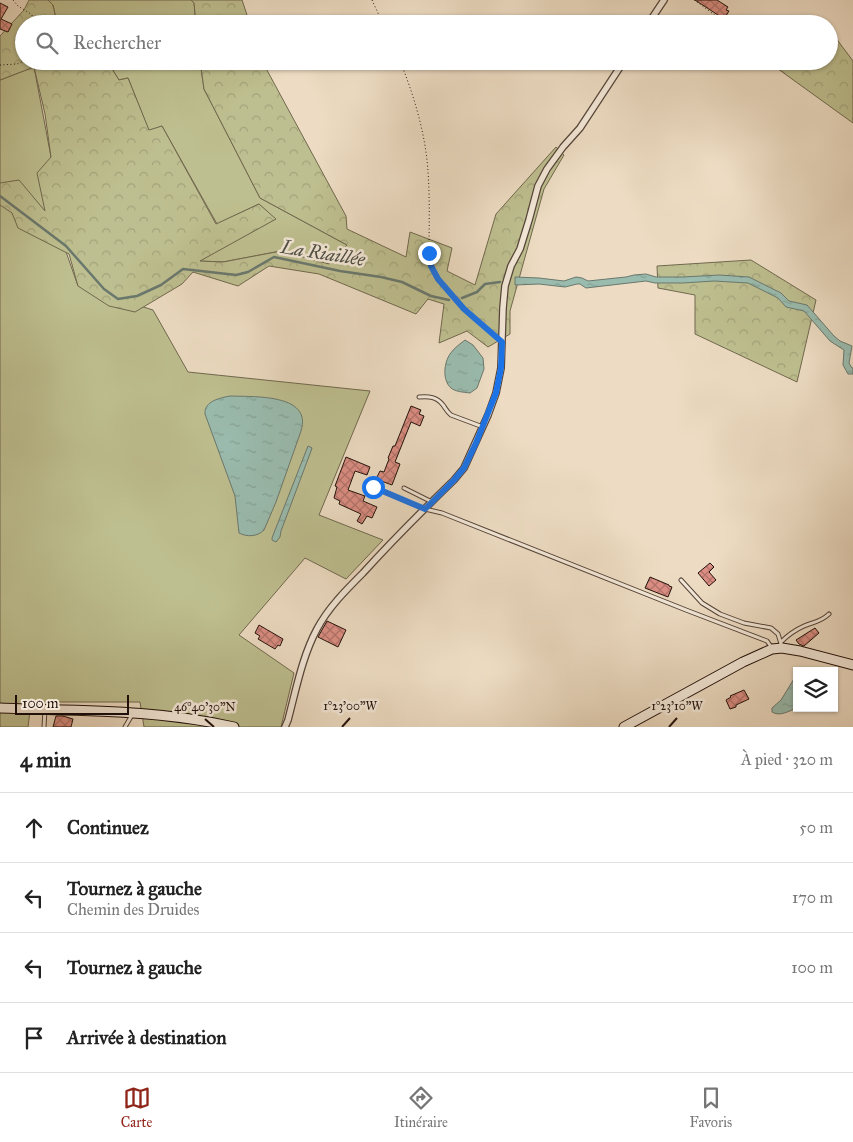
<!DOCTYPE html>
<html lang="fr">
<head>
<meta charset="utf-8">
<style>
  :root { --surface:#fff; --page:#f6f6f6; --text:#222; --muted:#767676; --line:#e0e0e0; --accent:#8f2418 }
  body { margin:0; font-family:"IM FELL Great Primer",serif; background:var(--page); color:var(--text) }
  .controls { position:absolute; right:15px; bottom:15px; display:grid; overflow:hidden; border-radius:0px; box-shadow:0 1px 4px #0004 }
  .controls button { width:45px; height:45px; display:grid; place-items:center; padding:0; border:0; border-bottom:1px solid var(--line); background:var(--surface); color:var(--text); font:25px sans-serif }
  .scale { position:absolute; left:15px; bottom:12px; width:114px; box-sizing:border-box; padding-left:5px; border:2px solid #22110b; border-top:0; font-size:14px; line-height:18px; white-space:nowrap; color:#22110b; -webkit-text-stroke:4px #f3e8d8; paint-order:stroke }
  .stop { position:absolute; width:15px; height:15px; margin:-11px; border:4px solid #1a73e8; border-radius:50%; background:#fff }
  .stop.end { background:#1a73e8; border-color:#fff; box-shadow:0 1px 5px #0008 }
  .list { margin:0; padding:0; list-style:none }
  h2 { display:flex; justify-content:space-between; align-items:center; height:65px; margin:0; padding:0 20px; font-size:21px }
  h2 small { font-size:16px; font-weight:400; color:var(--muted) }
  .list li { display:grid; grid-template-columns:32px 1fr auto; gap:15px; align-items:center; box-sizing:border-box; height:70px; padding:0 20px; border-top:1px solid var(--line) }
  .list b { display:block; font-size:19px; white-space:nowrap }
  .list p { margin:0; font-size:16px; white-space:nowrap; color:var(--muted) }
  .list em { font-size:16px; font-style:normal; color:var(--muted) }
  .icon { flex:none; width:28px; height:28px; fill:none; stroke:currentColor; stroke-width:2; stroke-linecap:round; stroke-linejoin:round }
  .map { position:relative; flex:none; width:853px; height:727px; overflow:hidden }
  .search { position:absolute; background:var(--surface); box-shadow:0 1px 4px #0004; left:15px; right:15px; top:15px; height:55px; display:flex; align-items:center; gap:12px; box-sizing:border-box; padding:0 18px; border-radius:28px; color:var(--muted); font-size:19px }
  .sheet { height:345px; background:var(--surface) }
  nav { display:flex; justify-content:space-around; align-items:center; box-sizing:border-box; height:70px; border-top:1px solid var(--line); background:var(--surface); font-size:14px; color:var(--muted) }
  nav a { display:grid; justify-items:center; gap:2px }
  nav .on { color:var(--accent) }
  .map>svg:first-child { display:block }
</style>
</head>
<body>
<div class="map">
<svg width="853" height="727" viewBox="0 0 853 727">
  <defs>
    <pattern id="forest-crowns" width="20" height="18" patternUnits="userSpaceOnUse" patternTransform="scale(1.25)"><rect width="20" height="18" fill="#bebf90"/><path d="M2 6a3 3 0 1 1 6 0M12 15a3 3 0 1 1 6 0" fill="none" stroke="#a3a37b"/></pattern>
    <pattern id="water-ripples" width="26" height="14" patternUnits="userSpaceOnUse" patternTransform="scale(1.25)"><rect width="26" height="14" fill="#9abcaf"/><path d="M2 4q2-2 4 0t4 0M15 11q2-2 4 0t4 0" fill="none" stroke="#84a195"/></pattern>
    <pattern id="building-cross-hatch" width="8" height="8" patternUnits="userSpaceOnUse" patternTransform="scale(1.25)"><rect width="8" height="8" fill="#dc8e84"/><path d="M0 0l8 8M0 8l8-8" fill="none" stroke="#b2736a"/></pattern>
  </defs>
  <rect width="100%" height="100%" fill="#eddcc3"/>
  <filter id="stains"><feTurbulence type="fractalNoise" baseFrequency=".004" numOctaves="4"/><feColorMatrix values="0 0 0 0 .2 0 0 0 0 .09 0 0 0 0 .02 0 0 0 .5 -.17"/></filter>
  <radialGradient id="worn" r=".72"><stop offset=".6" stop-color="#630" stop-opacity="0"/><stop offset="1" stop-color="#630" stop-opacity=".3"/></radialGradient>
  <path fill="#bebf90" stroke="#70684e" d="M48 0H191L194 2 196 24H57L53 5Z
    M107 61H200L204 89 260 198 347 245 329 264 281 251 223 262 199 261 275 219 259 204 217 224 162 126 149 131 128 78 119 80Z
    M34 67 51 157 50 206 78 286 153 310 188 372 370 391 319 515 383 540 346 579 305 558 239 635 294 673 281 727H144L140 702H31L28 727H0V80Z"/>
  <path fill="url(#forest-crowns)" stroke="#70684e" d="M29 0H48L53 5 57 24H24V61H107L119 80 128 78 149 130 162 126 216 224 259 204 276 219 200 261 223 262 281 251 329 264 347 245 260 198 204 89 200 61H262L346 216 347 229 406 257 410 232 452 248 447 271 475 285 496 214 556 147 564 155 544 189 510 311V334L488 347 467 331 439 343 444 304 428 299 416 314 319 274 269 266 238 286 193 272 182 284 135 312 109 306 78 286 69 254 18 228 12 213 0 205V183L19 180 45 211 37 173 51 157 45 114 34 67 0 80V36L24 10Z
    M191 0H242L250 24H196L194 3Z
    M829 29 853 61V123L767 61H829Z
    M751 260 816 300 797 382 695 334V295L658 288 657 266Z"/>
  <path fill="url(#water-ripples)" stroke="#6a786d" d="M646 274 656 277H683L719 275 749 277 781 293 789 301 807 305 834 336 840 341 852 346 849 363 852 368H853V374H848L843 365 844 350 830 341 804 311 786 307 778 298 748 283 714 281 683 283H655L646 281 586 288 580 284H577L565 287 539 284 515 285V277L539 278 564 281 576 277 582 278 588 281 626 277 634 275Z
    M465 340 473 345 483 358 484 369 477 388 470 393C463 392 456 392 451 388 442 380 444 363 450 354 454 348 460 344 465 340Z
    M230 396C252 397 313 393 301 431L276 502 264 530C257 537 247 537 239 533L235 496 205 414C204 401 220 398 230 396Z
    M308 446 312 448 311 451 281 531 280 537 276 542 272 540V538Z
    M797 674V708C789 711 780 717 772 712V708L781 700Z"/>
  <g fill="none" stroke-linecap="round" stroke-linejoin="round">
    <path stroke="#6a786d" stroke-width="2.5" d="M0 196 66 246 104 289 118 299 137 296 161 285 183 269 236 275 248 272 274 257 340 271 381 277 402 282 431 296 449 300
      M462 298 477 292 485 284 500 282"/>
  </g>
  <path fill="url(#building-cross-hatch)" stroke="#22110b" d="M695 0H717L728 7 726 10 729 11 724 19Z
    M0 3 8 7 1 19 12 24 8 32 0 29Z
    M411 406 421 410 419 414 424 416 420 426 411 422 395 462 400 464 392 485 376 479 380 471 384 472 389 459 388 458 393 446H395Z
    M346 457 370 467 367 475 355 471 348 490 365 496 363 501 377 507 372 518 367 516 362 524 357 521 361 514 339 504 340 501 334 498 337 487 335 486Z
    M710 563 714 567 709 572 716 580 709 586 698 573Z
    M650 577 669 585V586L672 587 668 597 645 588Z
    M327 621 346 630 338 647 318 637Z
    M259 625 283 639 280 646 278 645 275 649 258 639 260 636 255 633Z
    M815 628 819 633 804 646 799 644 796 640Z
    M744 690 749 699 736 705V707L730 709 726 700 731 697 730 696Z
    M56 716H63L73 719 71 727H53Z"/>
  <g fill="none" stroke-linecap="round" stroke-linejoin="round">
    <g stroke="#554439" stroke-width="5">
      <path id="lane" d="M419 397C429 396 437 397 443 405 446 409 447 412 451 415L483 427
        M373 487 425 509 442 513 686 610 767 641 772 648
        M404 488 432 502
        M681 580 702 603 720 614 744 623 771 628 778 634 782 647
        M781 642C788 635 795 630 804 626 815 621 819 623 829 614
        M44 727 45 710
        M125 727 132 715"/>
    </g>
    <g stroke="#554439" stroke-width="8">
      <path id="street" d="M648 24 664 0
        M285 727 288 720C296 690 302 657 317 629 328 608 346 590 363 573 392 541 423 510 454 480L464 468 488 415 496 393 501 368 503 308 505 286 511 266 520 249 529 220 538 186 547 169 563 147 580 128 624 61"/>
    </g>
    <g stroke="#22110b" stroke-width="11">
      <path id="secondary" d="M0 708C78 711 157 709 234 727
        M624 727 743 662 772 649 782 648 800 651 853 665"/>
    </g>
    <path stroke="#22110b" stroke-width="1" stroke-dasharray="1 2.5" stroke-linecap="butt" d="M13 0 18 6 31 14 38 24
      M372 0 383 24
      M694 0 727 24
      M400 61C414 95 426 136 428 172 430 199 429 226 429 253L431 265 438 279 464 309 494 335
      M0 65 17 64 24 61"/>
    <use href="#lane" stroke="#f3e8d8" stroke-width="3"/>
    <use href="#street" stroke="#f3e8d8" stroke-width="5.5"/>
    <use href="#secondary" stroke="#f3e8d8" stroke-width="9"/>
  </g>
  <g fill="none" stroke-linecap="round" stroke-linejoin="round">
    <path stroke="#1a73e8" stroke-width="6" d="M373 487 425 509 454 480 464 468 476 443 496 393 501 368 502 342 464 309 438 279 431 266 429 253"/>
  </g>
  <path fill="none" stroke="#22110b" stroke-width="2" d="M205 719 214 727M342 727 350 718M669 727 677 718"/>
  <g text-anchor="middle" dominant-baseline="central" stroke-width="5" stroke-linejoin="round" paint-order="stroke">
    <g font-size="19" font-style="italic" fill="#4c4d44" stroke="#f3e8d8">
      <text transform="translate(323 253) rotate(9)">La Riaillée</text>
    </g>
  </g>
  <g font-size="12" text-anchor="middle" fill="#22110b" stroke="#f3e8d8" stroke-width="5" stroke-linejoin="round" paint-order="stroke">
    <text x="350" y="710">1°23'00"W</text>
    <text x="677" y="710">1°23'10"W</text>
    <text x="205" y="711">46°40'30"N</text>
  </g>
  <rect width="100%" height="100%" filter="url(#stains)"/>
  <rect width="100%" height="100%" fill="url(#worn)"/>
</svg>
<div class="controls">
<button><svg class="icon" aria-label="layers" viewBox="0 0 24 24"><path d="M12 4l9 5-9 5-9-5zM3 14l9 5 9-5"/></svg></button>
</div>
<div class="scale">100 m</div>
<div class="stop" style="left:373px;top:487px"></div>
<div class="stop end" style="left:429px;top:253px"></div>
<div class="search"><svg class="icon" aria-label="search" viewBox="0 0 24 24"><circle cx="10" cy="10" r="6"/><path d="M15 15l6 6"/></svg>Rechercher</div>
</div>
<section class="sheet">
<h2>4 min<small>À pied · 320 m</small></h2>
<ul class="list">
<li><svg class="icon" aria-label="ahead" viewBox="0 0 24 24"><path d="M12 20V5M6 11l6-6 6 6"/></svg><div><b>Continuez</b></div><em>50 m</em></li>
<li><svg class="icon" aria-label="left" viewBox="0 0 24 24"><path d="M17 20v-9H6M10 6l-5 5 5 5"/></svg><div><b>Tournez à gauche</b><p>Chemin des Druides</p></div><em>170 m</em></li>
<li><svg class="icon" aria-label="left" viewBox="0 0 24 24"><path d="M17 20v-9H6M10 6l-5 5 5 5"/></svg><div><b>Tournez à gauche</b></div><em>100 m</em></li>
<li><svg class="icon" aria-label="arrive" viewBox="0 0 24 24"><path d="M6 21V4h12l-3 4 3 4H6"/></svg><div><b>Arrivée à destination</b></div></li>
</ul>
</section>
<nav>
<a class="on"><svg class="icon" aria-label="map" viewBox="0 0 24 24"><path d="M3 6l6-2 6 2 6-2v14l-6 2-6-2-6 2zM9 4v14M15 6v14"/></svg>Carte</a>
<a><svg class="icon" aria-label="directions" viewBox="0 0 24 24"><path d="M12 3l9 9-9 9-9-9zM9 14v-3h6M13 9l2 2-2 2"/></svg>Itinéraire</a>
<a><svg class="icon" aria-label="saved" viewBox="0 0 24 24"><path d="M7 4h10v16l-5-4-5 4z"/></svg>Favoris</a>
</nav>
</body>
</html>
